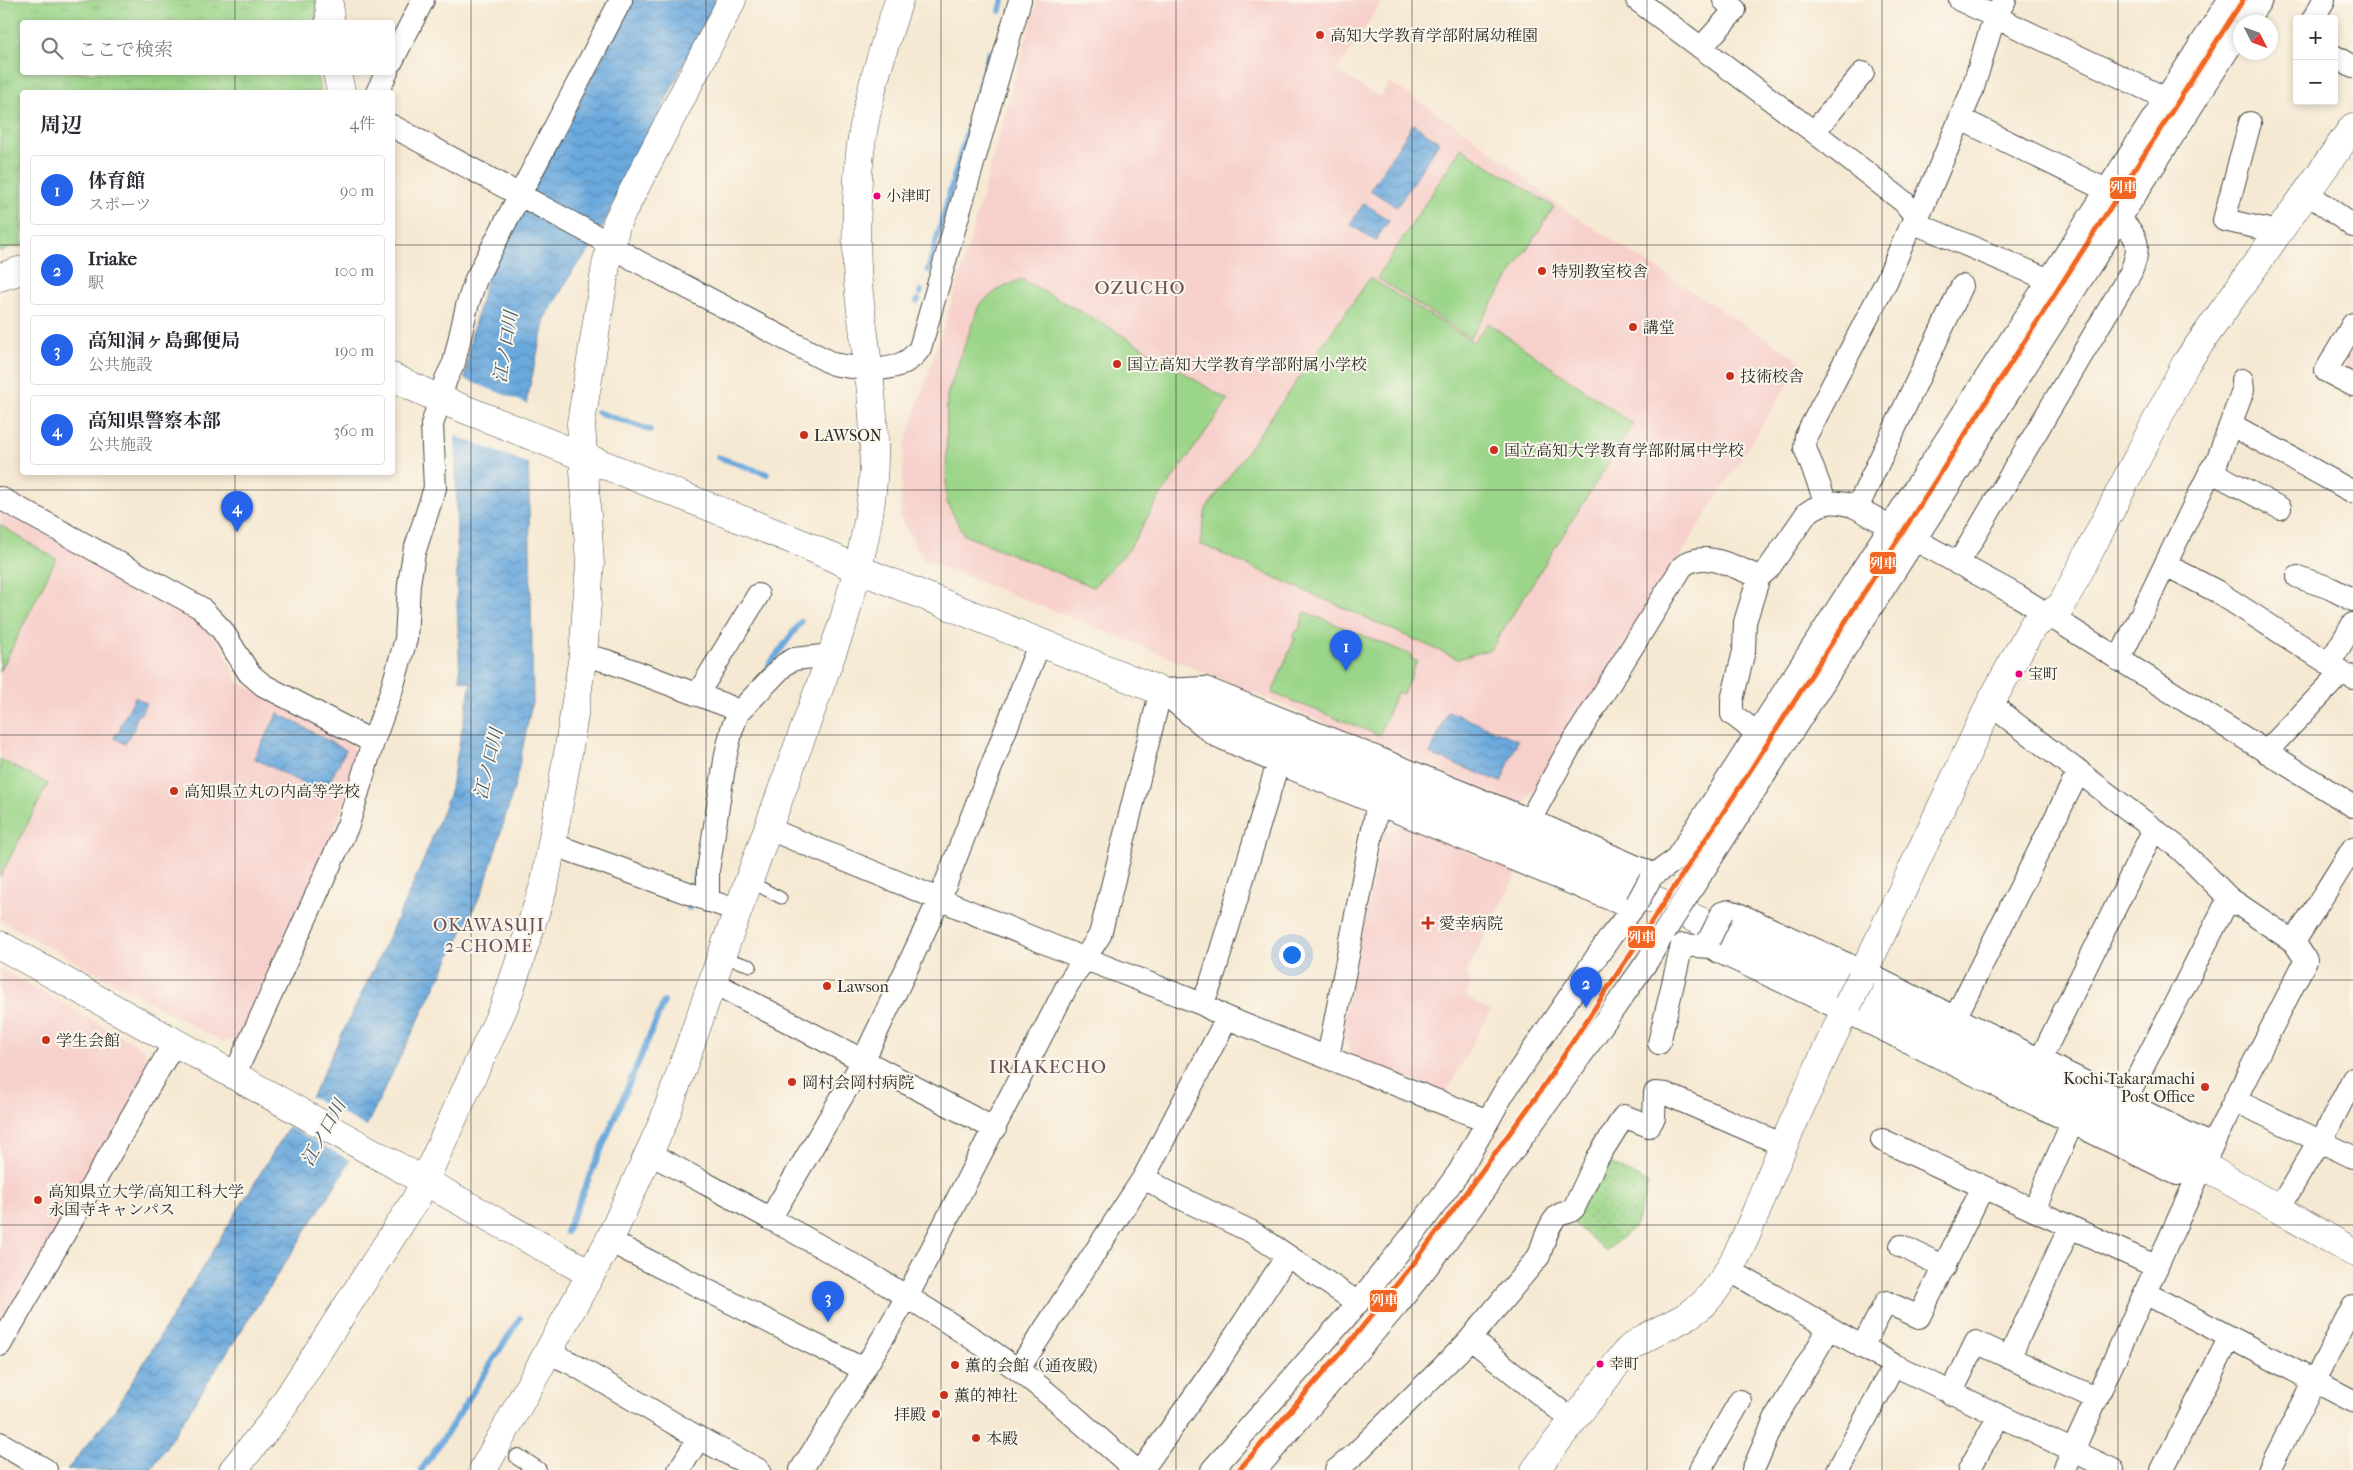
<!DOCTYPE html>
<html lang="ja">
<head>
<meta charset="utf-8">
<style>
  :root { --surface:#fff; --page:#f7f7f7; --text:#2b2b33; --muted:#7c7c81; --line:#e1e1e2; --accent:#2563eb }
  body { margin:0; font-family:"IM FELL French Canon","Noto Serif JP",serif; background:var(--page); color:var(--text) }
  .controls { position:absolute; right:15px; top:15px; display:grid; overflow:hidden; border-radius:5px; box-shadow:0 2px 8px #0003 }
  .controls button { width:45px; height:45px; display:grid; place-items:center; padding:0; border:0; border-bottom:1px solid var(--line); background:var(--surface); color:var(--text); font:25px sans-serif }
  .compass { position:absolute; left:2233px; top:15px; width:45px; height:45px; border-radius:50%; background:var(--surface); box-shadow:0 2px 8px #0003; rotate:132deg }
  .you { position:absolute; left:1291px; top:954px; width:18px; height:18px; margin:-12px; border:4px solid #fff; border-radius:50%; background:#1a73e8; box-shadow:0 0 0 8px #1a73e833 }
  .badge { display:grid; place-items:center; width:32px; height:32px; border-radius:50%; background:var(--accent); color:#fff; font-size:16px; font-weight:700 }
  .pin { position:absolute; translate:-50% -41px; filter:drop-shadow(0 1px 2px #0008) }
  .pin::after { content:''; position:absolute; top:26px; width:18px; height:15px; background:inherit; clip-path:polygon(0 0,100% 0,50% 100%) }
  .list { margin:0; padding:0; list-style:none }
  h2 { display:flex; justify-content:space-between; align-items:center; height:65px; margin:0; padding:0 20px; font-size:21px }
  h2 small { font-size:16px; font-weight:400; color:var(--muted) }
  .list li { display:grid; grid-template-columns:32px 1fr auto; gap:15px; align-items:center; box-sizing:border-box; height:70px; margin:0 10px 10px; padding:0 10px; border:1px solid var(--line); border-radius:5px }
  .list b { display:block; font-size:19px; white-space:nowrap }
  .list p { margin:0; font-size:16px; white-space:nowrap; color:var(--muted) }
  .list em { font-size:16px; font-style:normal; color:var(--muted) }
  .icon { flex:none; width:28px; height:28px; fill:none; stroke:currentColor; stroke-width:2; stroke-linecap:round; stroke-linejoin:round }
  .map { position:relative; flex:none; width:2353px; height:1470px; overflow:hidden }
  .search { position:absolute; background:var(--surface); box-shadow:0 2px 8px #0003; left:20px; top:20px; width:375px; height:55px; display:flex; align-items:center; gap:12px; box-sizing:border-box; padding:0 18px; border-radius:5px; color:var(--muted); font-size:19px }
  .panel { position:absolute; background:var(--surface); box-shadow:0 2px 8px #0003; left:20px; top:90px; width:375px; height:385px; border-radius:5px }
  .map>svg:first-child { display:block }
</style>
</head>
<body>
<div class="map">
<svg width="2353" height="1470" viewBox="0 0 2353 1470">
  <defs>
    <pattern id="grass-dots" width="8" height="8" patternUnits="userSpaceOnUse" patternTransform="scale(1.25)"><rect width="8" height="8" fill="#9bd589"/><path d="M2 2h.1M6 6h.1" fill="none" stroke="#86b776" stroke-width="1.8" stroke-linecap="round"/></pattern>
    <pattern id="park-tufts" width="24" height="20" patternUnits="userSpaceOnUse" patternTransform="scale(1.25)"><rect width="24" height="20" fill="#9bd589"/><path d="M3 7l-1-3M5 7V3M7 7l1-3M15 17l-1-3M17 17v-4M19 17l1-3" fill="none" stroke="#86b776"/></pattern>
    <pattern id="water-waves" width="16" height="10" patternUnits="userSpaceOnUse" patternTransform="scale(1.25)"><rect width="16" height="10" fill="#6ba9dd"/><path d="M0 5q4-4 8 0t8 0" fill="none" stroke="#588ab3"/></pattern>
  </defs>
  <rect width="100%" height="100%" fill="#fbf7ec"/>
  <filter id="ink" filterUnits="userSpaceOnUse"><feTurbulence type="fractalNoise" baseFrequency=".02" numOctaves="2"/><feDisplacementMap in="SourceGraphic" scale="10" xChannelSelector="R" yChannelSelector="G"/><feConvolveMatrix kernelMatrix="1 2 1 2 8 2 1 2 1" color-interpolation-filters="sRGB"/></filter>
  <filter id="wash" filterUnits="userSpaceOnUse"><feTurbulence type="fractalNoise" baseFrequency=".0096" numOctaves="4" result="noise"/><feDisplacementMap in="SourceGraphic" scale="20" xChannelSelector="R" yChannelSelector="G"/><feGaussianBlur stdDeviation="1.12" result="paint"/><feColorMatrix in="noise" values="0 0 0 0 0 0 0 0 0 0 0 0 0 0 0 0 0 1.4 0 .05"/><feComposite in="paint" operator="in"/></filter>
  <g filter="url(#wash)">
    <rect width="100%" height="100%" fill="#f6e9d3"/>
    <path fill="#f7d0cb" d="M1037 0H1383L1337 71 1380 98 1389 82 1468 133 1558 205 1802 362 1523 806 1108 632 924 560 900 517 904 448 959 279Z
      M2353 350V375L2347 371 2344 365Z
      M0 509 189 611 214 634 224 651 238 682 348 740 359 758 337 823 242 1039 223 1042 0 920Z
      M1404 825 1517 873 1466 973 1471 985 1465 996 1490 1011 1446 1094 1359 1060 1354 1055 1341 1032 1383 834Z
      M0 969 144 1049 150 1072 0 1329Z"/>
    <path fill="url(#grass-dots)" stroke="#63805a" d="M1601 1158 1648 1183 1636 1225 1606 1251 1573 1223 1581 1197Z"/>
    <path fill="url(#park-tufts)" stroke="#63805a" d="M0 0H316V22H22V72L316 73 321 92H22V246L12 247 0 252Z"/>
    <path fill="#9bd589" stroke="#63805a" d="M1461 148 1554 207 1470 338 1377 278Z
      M1370 278 1473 342 1488 323 1633 424 1491 649 1458 659 1200 544 1206 509Z
      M1021 279 1109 327 1228 400 1157 501 1128 551 1093 587 964 535 946 501 947 395 979 305 996 291Z
      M0 525 56 559 0 672Z
      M1305 612 1412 655 1411 659 1417 661 1403 694 1397 692 1379 735 1272 693 1295 638 1292 637 1295 631H1298Z
      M0 759 48 784 0 877Z"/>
    <path fill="url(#water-waves)" stroke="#4b6a84" d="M633 0H716L591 249 574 269 545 319 527 399 533 698 515 785 484 888 342 1175 151 1470H67L114 1411 287 1130 313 1094 385 945 422 864 450 792 471 683 460 680 457 600 456 437 471 338 488 274Z
      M1413 124 1439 142 1397 207 1370 190Z
      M1364 203 1389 220 1375 241 1350 224Z
      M135 697 146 703 140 715 137 714 134 728 125 744 114 738 116 733 118 734 121 727 120 726Z
      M1448 711 1518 740 1501 782 1430 754Z
      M278 713 346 750 323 794 254 758Z"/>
    <path fill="#f6e9d3" d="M462 378 530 405 532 465 453 435Z
      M309 1096 369 1128 351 1161 287 1126Z"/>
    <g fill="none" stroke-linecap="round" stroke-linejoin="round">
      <path stroke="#6ba9dd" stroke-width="6" d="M1000 11 1003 0
        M928 270 989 53
        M920 293 921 291
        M917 301 918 300
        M597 412 650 430
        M718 457 767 474
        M769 665 801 622
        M689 908 698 863
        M566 1232 664 1002
        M421 1470 445 1436 520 1318"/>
    </g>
  </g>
  <g filter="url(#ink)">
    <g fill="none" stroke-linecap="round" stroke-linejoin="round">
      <g stroke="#494844" stroke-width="13">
        <path id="service" d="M749 881 781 898
          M721 957 751 966"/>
      </g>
      <g stroke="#494844" stroke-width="18">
        <path id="pedestrian" d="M518 1457 538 1470"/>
      </g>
      <g stroke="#494844" stroke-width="24">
        <path id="minor" d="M1637 0 1814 132 1904 202 1924 227 2047 279
          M1960 0 2167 99
          M2313 19 2324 0
          M2246 22 2261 0
          M1701 48 1735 10 1724 0
          M2334 56 2353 67
          M392 61 423 0
          M377 92 387 72
          M1961 119 2106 190
          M2250 123 2224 220 2278 232
          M392 126 594 235 635 260 833 364C862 369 901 377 920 348L1020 0
          M1814 132 1863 73
          M2306 192 2353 226
          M2353 324 2326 371 2353 385
          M2232 425 2353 492
          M2210 471 2280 508
          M0 498 201 608 222 630 249 673 263 685 373 742
          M1826 503 1805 448 1806 436 1887 280 1908 231 1917 220 1972 91 1994 18 2005 0
          M1857 508 1962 286
          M1958 564 2131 272C2141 246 2139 238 2120 219
          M2166 565 2216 591 2342 672
          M2298 577 2330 588 2353 600
          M583 655 607 661 728 706 738 713
          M2119 660 2212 468 2216 464 2243 390 2242 380
          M2329 664 2353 624
          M1162 690 1205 688 1530 820 1653 874
          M697 695 758 595
          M1175 702 1215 735 1278 763 1632 908
          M1991 702 2004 715 2180 849 2229 898 2294 942 2353 848
          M1757 733 1732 714V700L1744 651 1745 622 1759 577
          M2266 752 2342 672 2353 678
          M1530 820 1567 752 1682 567C1703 548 1737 568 1759 577L1769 568 1807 513C1824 500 1838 500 1857 508L2018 596 2353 806
          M769 829 1060 949 1202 1004 1227 1018 1488 1121
          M552 844 738 911
          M1650 879C1653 873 1669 866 1676 859L2229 0
          M1691 890 2240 31
          M708 901V871L726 754 732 729 738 713 785 664 794 659 832 655
          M1709 940 1711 947 1719 952 1845 1011 2177 1174 2204 1165 2201 1140 1864 972 1736 913 1729 911 1722 913
          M712 982 995 1129
          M1202 1004 1211 983 1278 763
          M1955 1018 2079 771
          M1659 1043 1682 945 1711 947
          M1328 1057 1378 803
          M2040 1060 2154 829
          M234 1076 348 825 373 742 391 692 406 639 409 584 414 553 435 488 432 425 446 379 454 363 467 306 476 279 621 0
          M2234 1100 2353 1157
          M2125 1102 2229 898
          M1882 1140 2157 1267
          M649 1153C774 1221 902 1286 1018 1370 1059 1400 1096 1437 1136 1470
          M1144 1177 1166 1191 1252 1232 1358 1303
          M2279 1209 2317 1144 2323 1138 2353 1079
          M2034 1210 2072 1123
          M770 1219 863 1061 940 898 1040 642
          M609 1241 863 1369
          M1901 1246 1945 1267
          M1729 1270 1894 1365 2113 1470
          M2145 1293 2353 1401
          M1471 1339 1573 1421
          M0 1345 174 1043
          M1862 1347 1886 1302 1919 1317 1983 1187
          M549 1353 571 1363 699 1438 759 1470
          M2009 1358 2070 1227
          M1018 1370 1144 1177 1227 1018
          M1951 1394 1976 1342 2097 1399
          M0 1443 46 1470
          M679 1470 699 1438
          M801 1470 853 1388 907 1297 1068 984 1100 935 1161 690
          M1142 1470 1217 1364 1287 1256
          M1212 1470 1346 1317 1419 1227 1459 1172 1503 1094 1611 936 1637 903
          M1256 1470 1398 1304 1445 1244 1556 1091 1648 960 1665 931
          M1336 1470 1353 1456 1466 1344 1539 1256C1542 1246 1550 1220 1559 1215 1565 1212 1569 1214 1574 1208L1597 1159 1624 1116 1649 1126 1654 1118 1655 1093 1666 1094 1783 1145
          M1700 1470 1740 1401
          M1753 1470 1775 1419 1829 1329
          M1838 1470 1894 1365
          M1969 1470 1999 1416
          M2064 1470 2215 1139 2306 960 2294 942
          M2162 1470 2230 1337
          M2269 1470 2353 1306"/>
      </g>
      <g stroke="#494844" stroke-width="29">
        <path id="tertiary" d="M329 0 330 22
          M337 72 341 92
          M0 277 22 270
          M392 377 439 399 803 544 858 569 1292 744 1627 887 1872 1001 2183 1154 2353 1252
          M0 945 591 1274
          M1861 978 1991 702 2032 627 2062 605 2186 363 2353 127
          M233 1470 273 1421 416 1199 504 1007 518 966 545 882 569 747 583 655 590 564 581 423 606 265 617 222 732 0
          M483 1470 609 1241 664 1120 721 957 843 623C858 569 874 513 874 456 875 402 865 348 859 294 855 257 856 218 858 180 860 119 880 58 899 0
          M1535 1470 1626 1352C1649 1330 1684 1324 1706 1301 1741 1263 1758 1203 1779 1156 1800 1105 1825 1054 1848 1004"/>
      </g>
      <use href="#service" stroke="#fff" stroke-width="11"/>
      <use href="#pedestrian" stroke="#fff" stroke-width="16"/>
      <use href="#minor" stroke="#fff" stroke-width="22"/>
      <use href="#tertiary" stroke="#fff" stroke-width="28"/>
      <g stroke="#494844" stroke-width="24" stroke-linecap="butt">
        <path id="minor-bridge" d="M1637 903 1650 879
          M1665 931 1691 890
          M1709 940 1722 913"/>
      </g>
      <g stroke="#494844" stroke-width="29" stroke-linecap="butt">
        <path id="tertiary-bridge" d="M1848 1004 1861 978"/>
      </g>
      <use href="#minor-bridge" stroke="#fff" stroke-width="22"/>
      <use href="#tertiary-bridge" stroke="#fff" stroke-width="28"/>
      <g stroke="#fbf7ec" stroke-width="9">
        <path id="rail-1" d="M1239 1470 1354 1337 1414 1263 1537 1096 1732 799 2243 0"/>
      </g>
      <use href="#rail-1" stroke="#f26522" stroke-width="5"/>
    </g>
  </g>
  <path fill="none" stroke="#2b2b2b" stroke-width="1" stroke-opacity="0.55" d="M235 0V22M471 0V1470M706 0V1470M941 0V1470M1176 0V1470M1412 0V1470M1647 0V1470M1882 0V1470M2118 0V1470M235 72V92M0 245H22M392 245H2353M235 472V1470M0 490H2353M0 735H2353M0 980H2353M0 1225H2353"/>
  <g fill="#c8321e" stroke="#fbf7ec" stroke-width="2">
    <circle cx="1320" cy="35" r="5"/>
    <circle cx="1542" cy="271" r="5"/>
    <circle cx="1633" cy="327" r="5"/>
    <circle cx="1117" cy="364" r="5"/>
    <circle cx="1730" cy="376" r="5"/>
    <circle cx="804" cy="435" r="5"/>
    <circle cx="1494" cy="450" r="5"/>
    <circle cx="174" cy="791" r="5"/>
    <path d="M1425.5 915.5h5v5h5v5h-5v5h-5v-5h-5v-5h5z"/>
    <circle cx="827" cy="986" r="5"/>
    <circle cx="46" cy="1040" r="5"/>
    <circle cx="792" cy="1082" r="5"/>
    <circle cx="2205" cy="1087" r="5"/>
    <circle cx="38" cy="1200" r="5"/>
    <circle cx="955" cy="1365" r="5"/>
    <circle cx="944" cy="1395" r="5"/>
    <circle cx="936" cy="1414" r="5"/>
    <circle cx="976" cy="1438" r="5"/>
  </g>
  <g fill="#e5007d" stroke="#fbf7ec" stroke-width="2">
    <circle cx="877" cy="196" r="4.5"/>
    <circle cx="2019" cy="674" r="4.5"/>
    <circle cx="1600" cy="1364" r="4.5"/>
  </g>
  <g text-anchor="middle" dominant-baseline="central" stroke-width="4" stroke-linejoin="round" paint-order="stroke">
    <g font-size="15" fill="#2b2b2b" stroke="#fbf7ec" text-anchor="start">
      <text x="886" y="196">小津町</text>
      <text x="2028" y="674">宝町</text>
      <text x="1609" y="1364">幸町</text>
    </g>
    <g font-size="16" fill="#2b2b2b" stroke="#fbf7ec" text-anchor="start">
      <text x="1330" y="35">高知大学教育学部附属幼稚園</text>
      <text x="1552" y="271">特別教室校舎</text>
      <text x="1643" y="327">講堂</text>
      <text x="1127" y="364">国立高知大学教育学部附属小学校</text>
      <text x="1740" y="376">技術校舎</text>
      <text x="814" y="435">LAWSON</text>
      <text x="1504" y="450">国立高知大学教育学部附属中学校</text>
      <text x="184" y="791">高知県立丸の内高等学校</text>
      <text x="1439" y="923">愛幸病院</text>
      <text x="837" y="986">Lawson</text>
      <text x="56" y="1040">学生会館</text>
      <text x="2195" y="1078" text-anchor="end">Kochi Takaramachi<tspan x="2195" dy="18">Post Office</tspan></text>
      <text x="802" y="1082">岡村会岡村病院</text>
      <text x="48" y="1191">高知県立大学/高知工科大学<tspan x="48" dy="18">永国寺キャンパス</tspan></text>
      <text x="965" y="1365">薫的会館（通夜殿)</text>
      <text x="954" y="1395">薫的神社</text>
      <text x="926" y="1414" text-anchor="end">拝殿</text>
      <text x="986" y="1438">本殿</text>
    </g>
    <g font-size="18" font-style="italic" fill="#415769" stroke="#fbf7ec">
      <text transform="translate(506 347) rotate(-81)">江ノ口川</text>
      <text transform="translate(489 764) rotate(-77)">江ノ口川</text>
      <text transform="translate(324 1133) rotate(-61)">江ノ口川</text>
    </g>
    <g font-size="18" letter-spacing="1" fill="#6c515d" stroke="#fbf7ec">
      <text x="489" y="925">OKAWASUJI<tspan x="489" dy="21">2-CHOME</tspan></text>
    </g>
    <g font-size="19" letter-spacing="1" fill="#6c515d" stroke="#fbf7ec">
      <text x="1140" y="288">OZUCHO</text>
      <text x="1048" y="1067">IRIAKECHO</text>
    </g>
  </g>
  <g stroke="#fbf7ec" stroke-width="2">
    <rect x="2109" y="176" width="28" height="24" rx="5" fill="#f26522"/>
    <rect x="1869" y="551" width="28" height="24" rx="5" fill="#f26522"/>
    <rect x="1627" y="925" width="29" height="24" rx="5" fill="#f26522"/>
    <rect x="1369" y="1289" width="29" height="24" rx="5" fill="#f26522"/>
  </g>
  <g font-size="14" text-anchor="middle" font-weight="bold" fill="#fff">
    <text x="2123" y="192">列車</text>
    <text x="1883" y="568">列車</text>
    <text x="1641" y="942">列車</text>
    <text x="1384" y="1305">列車</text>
  </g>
</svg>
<div class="controls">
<button>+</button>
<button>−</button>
</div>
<svg class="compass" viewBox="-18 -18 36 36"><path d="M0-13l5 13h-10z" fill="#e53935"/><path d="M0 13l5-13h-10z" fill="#7c7c81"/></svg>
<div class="you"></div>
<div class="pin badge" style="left:1346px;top:671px">1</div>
<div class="pin badge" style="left:1586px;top:1008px">2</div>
<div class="pin badge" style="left:828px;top:1322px">3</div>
<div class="pin badge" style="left:237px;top:532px">4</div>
<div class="search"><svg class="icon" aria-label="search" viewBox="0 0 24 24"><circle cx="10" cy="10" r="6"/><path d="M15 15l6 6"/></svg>ここで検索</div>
<section class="panel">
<h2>周辺<small>4件</small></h2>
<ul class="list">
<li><span class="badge">1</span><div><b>体育館</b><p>スポーツ</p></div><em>90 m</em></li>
<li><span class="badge">2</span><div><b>Iriake</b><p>駅</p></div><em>100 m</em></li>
<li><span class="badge">3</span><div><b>高知洞ヶ島郵便局</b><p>公共施設</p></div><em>190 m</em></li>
<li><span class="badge">4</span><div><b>高知県警察本部</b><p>公共施設</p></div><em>360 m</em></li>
</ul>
</section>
</div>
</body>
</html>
